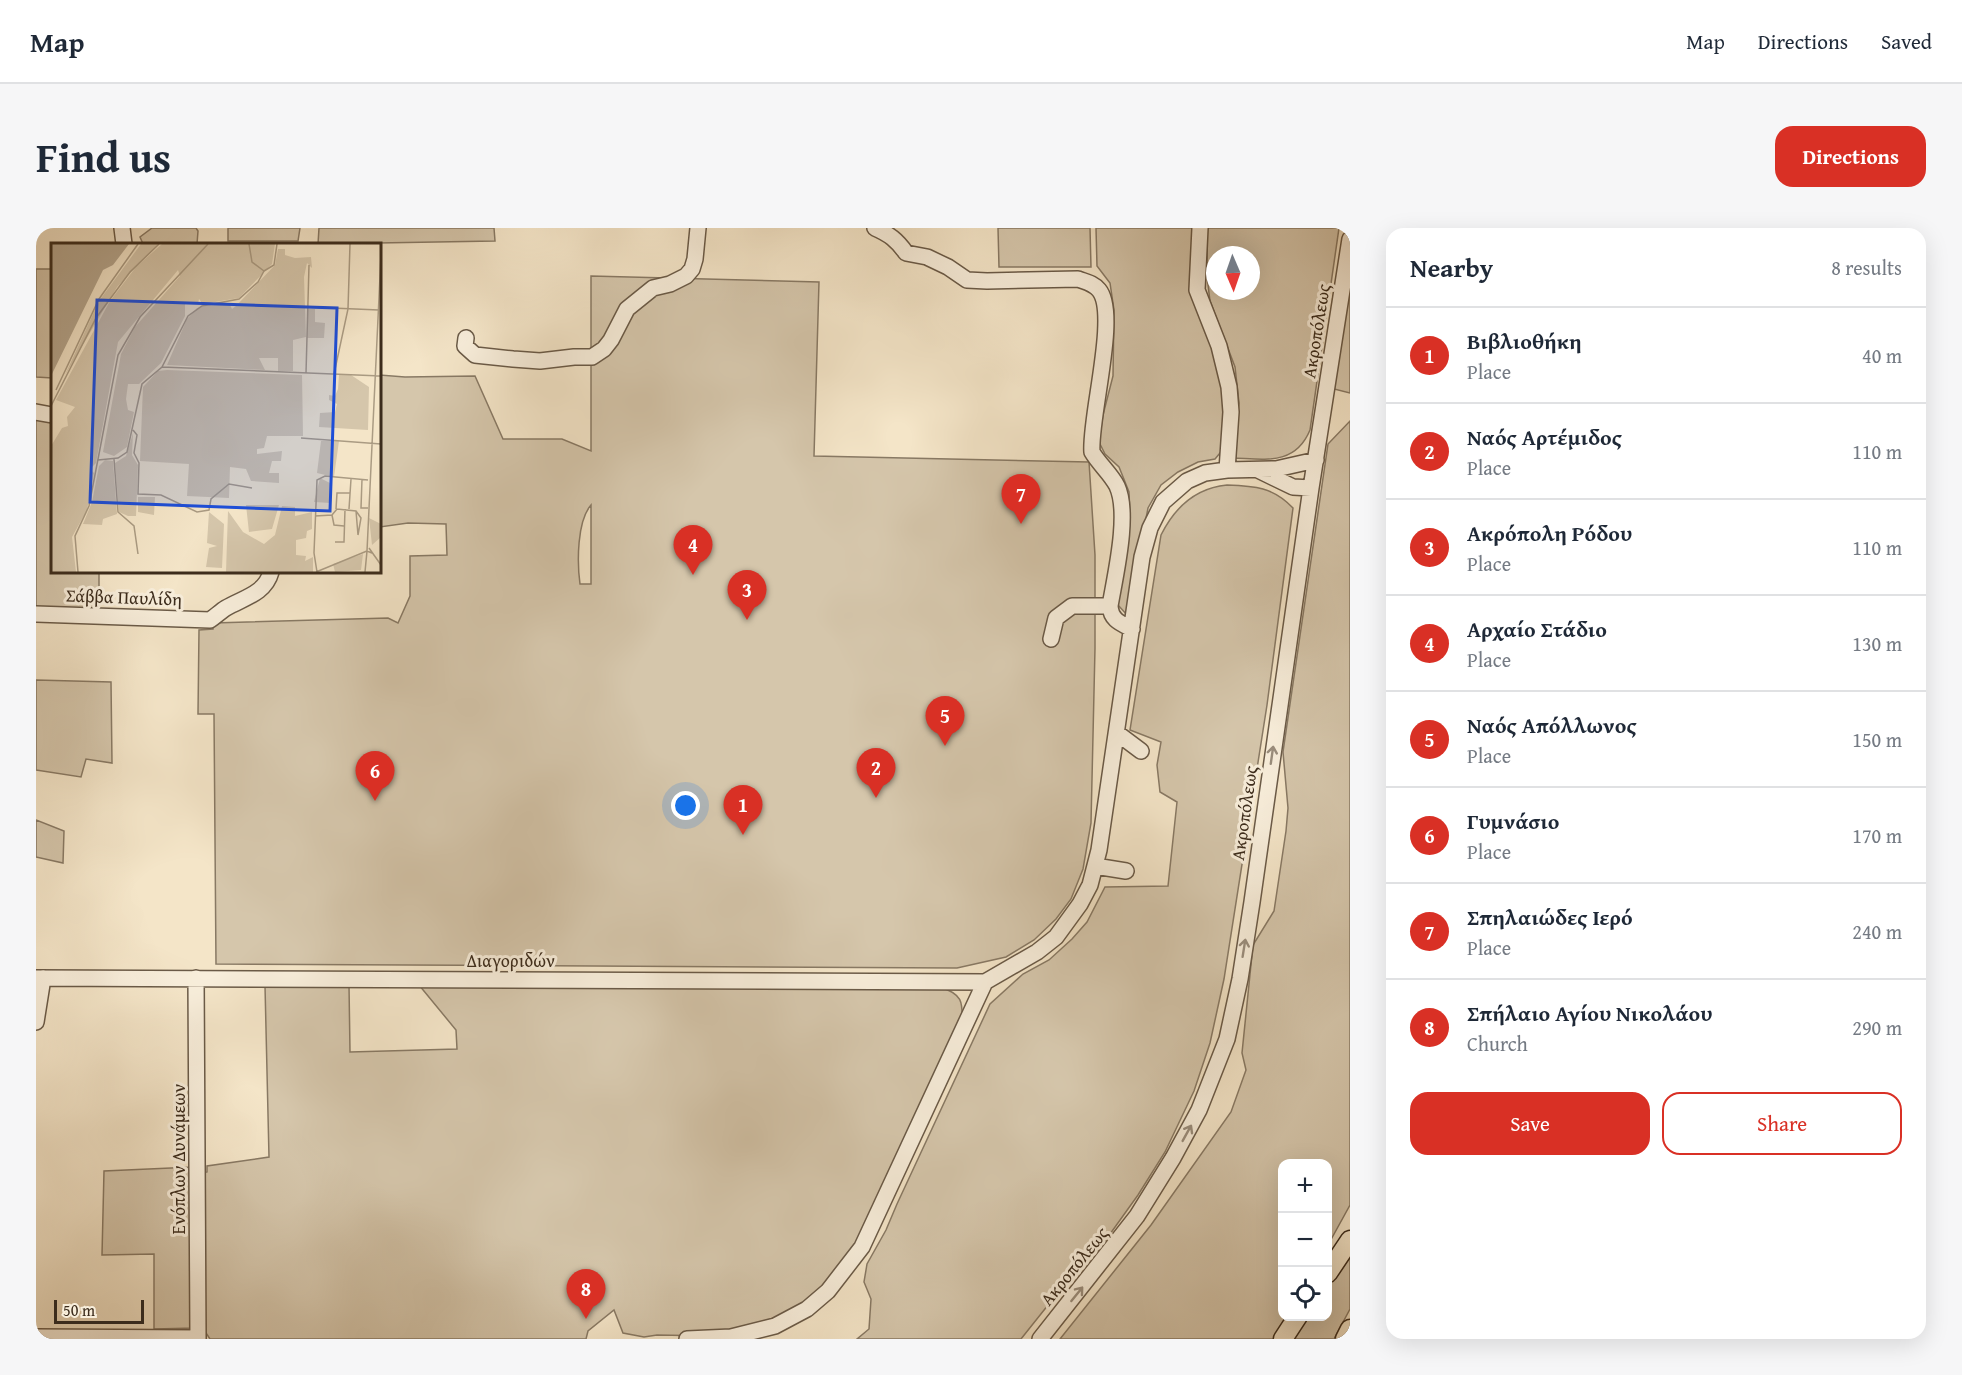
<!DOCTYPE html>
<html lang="en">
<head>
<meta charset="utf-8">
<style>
  :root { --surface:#fff; --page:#f6f6f7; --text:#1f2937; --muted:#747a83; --line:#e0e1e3; --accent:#d93025 }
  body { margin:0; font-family:"Gentium Book Plus",serif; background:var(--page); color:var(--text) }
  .controls { position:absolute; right:18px; bottom:18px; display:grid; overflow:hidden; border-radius:12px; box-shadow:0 6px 24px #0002 }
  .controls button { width:54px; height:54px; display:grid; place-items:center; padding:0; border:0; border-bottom:2px solid var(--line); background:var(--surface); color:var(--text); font:30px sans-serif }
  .compass { position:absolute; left:1170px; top:18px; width:54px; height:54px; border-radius:50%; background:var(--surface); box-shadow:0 6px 24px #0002; rotate:178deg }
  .scale { position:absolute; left:18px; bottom:15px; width:90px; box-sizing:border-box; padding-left:6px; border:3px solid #3c2c1c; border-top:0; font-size:16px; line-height:21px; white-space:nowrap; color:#3c2c1c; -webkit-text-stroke:4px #f8eedb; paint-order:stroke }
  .you { position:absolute; left:650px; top:578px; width:21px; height:21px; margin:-15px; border:4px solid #fff; border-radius:50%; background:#1a73e8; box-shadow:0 0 0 9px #1a73e833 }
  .badge { display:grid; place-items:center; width:39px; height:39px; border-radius:50%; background:var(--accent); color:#fff; font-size:20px; font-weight:700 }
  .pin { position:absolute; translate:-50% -50px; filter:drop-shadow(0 2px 3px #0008) }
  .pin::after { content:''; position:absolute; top:32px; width:21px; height:18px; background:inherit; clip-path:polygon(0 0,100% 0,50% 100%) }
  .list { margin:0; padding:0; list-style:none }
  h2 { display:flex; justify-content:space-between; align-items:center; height:78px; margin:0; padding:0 24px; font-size:26px }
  h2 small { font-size:20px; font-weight:400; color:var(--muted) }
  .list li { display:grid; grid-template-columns:39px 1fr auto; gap:18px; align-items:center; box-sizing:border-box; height:96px; padding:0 24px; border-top:2px solid var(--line) }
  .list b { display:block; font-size:22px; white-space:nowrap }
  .list p { margin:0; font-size:20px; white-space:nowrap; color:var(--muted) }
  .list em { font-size:20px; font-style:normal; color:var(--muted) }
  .actions { display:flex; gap:12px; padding:18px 24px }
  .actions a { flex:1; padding:14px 0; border:2px solid var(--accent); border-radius:18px; text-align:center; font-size:21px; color:var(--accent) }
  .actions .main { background:var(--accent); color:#fff }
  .icon { flex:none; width:33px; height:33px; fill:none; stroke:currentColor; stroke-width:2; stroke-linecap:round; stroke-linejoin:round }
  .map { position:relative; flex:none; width:1314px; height:1111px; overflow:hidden; border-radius:18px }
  header { display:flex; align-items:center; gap:36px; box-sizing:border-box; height:84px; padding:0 30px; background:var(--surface); border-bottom:2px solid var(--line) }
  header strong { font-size:28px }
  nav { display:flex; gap:33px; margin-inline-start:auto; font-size:21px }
  .intro { display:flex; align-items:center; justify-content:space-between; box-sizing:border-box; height:144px; padding:0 36px }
  h1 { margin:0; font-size:42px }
  .button { padding:15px 27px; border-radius:18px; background:var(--accent); color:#fff; font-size:21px; font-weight:700 }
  main { display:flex; gap:36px; padding:0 36px }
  aside { flex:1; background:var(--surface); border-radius:18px; box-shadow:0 6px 24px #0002 }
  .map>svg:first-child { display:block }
</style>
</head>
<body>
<header>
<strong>Map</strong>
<nav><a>Map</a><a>Directions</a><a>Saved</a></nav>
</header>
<div class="intro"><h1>Find us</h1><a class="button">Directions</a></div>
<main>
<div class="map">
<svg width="1314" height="1111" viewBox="0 0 1314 1111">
  <rect width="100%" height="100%" fill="#f4e5c8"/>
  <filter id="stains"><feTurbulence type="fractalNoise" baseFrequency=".00333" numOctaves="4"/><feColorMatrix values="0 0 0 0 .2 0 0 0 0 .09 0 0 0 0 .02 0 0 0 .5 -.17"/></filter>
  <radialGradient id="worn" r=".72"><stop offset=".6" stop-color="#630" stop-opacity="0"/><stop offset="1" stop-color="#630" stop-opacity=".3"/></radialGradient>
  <path fill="#d5c6ab" stroke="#887964" stroke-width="1.5" fill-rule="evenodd" d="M116 0H160L162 3 161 16H107L104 9Z
    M192 0H264L262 13H192Z
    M283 0H458L459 13 282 16Z
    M962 0H1054L1055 39H963Z
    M1060 0H1160L1161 24 1188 160 1189 219 1179 231 1162 234 1142 244 1125 257 1112 280 1091 387 1082 377 1094 287 1093 264 1083 239 1069 226 1063 214 1067 187 1077 148 1078 82 1074 55 1061 38Z
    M1171 0H1303L1274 202C1259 238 1229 231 1196 230L1203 175 1199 139 1174 73 1171 49ZM1179 27H1215V63H1179Z
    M0 41H16V150L0 149Z
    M1314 43V165L1298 161Z
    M555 48 783 54 778 228 1053 234 1059 327V420L1055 595 1047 641 1035 671 1020 691 998 712 970 729 921 740 180 736 178 486H162L163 402 177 401V395L352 390 362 395 374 368V328L411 327 410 296 372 295 344 299V147L369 149 439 148 467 211H526L555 223ZM555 277V356H544C541 334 541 293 555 277Z
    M0 187 16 189V344H63V382L0 381Z
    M1314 193V977L1292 1017V936H1246V1088L1251 1089 1238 1111H1024L1115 997 1195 884 1210 842 1206 825 1217 717 1238 683 1250 603 1252 580 1247 524 1292 216Z
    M1191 257C1219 258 1237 259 1257 280L1231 477 1188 751 1174 815 1158 863 1129 924 1102 967 1064 1020 1028 1057 985 1111H821L833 1101 835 1071 828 1054 831 1036 850 1002 861 976 954 776 987 746 1013 732 1036 711 1051 694 1069 659 1132 658 1141 574 1124 564 1121 537 1125 514 1094 502 1125 307C1139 279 1159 260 1191 257Z
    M0 452 75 454 76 535 50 531 45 549 0 542Z
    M0 592 28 603 27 635 0 629Z
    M313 757 314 824 421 821 420 802 383 757 904 759C926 766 927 773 926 795L822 1024 765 1083 677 1108 621 1107 608 1109 587 1105 578 1082 552 1103 550 1111H174L168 1102 166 945 171 944V938L233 929 229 758Z
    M157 939 159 1100 118 1101V1026L66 1027 68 943Z
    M1314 1020V1081L1298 1111H1255L1269 1089 1292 1088V1055Z"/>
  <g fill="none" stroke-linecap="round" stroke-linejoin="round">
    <g stroke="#6a5a47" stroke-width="18">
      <path id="minor" d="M86 0 88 16
        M839 0C853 6 861 12 870 25L891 29 912 39 931 52 951 53 1042 51C1050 54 1057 55 1063 62 1083 86 1053 191 1056 224 1063 236 1075 246 1081 258 1094 286 1079 348 1074 378 1075 392 1084 395 1096 401
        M1164 0 1161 62 1183 118 1193 159 1195 184 1191 242
        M430 110 429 118 439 127 477 131 504 133 538 129H556L568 121 575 112 591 81 617 60 634 56 650 48 656 41 659 31 662 0
        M0 184 16 187
        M1222 242 1257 259 1275 260
        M0 386 174 392C180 388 185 383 190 380 207 370 229 366 235 344
        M1015 411 1020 390 1036 378H1074
        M1081 505 1105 523
        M1059 638 1090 643
        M0 750 949 754
        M160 750 162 1111
        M0 794 7 750
        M0 1109 162 1110
        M651 1111 695 1109 739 1098 771 1081 792 1063 826 1019 949 754 1001 724 1020 709 1044 676 1054 657 1063 622 1106 329 1114 300 1127 274 1151 253 1169 245 1191 242 1240 241 1280 232
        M1004 1111 1101 988 1137 930 1163 882 1191 811 1204 751 1216 674 1275 260 1314 11"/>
    </g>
    <g stroke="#3c2c1c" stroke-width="21">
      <path id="major" d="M1292 1045 1314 1012
        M1247 1111 1262 1088
        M1309 1111 1314 1101"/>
    </g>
    <use href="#minor" stroke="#f8eedb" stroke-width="15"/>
    <use href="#major" stroke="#f4e5c8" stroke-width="18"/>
  </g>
  <defs><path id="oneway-shaft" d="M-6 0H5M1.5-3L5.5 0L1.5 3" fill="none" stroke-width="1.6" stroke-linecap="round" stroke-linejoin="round" transform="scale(1.5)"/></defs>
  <g stroke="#9a8d7c">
    <use href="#oneway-shaft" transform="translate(1236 527) rotate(-82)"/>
    <use href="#oneway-shaft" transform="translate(1208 720) rotate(-81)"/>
    <use href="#oneway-shaft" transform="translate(1151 905) rotate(-61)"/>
    <use href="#oneway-shaft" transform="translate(1041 1066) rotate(-51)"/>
  </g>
  <g text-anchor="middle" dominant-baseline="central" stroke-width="6" stroke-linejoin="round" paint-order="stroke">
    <g font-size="18" fill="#3c2c1c" stroke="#f8eedb">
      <text transform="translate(1280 103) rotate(-81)">Ακροπόλεως</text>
      <text transform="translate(88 369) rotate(2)">Σάββα Παυλίδη</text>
      <text transform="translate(1208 585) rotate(-82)">Ακροπόλεως</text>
      <text x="475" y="732">Διαγοριδών</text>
      <text transform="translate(142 931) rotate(-90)">Ενόπλων Δυνάμεων</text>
      <text transform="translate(1038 1038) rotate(-51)">Ακροπόλεως</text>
    </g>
  </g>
  <g transform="translate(15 15)">
    <rect width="330" height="330" fill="#f4e5c8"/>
    <path d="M90 1H107L66 44 14 132 48 58ZM111 1H224L221 21 188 55 152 61 148 56 147 61H134V73L110 120 88 141H77L75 156 77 167 83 169 76 204 63 213 52 209 70 111 84 84 129 33 127 27 67 99 45 220 39 226 43 230 36 267 21 294 25 329H0V203L11 185 17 183 16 174 24 164 5 157 59 58 85 24ZM227 6H234V12L244 15 260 14 261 25 256 20 253 34 255 94 242 97V128H227V115H208L214 127 116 122 136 76 146 65 163 61 179 62 181 66 185 63 224 22ZM257 66H264V79L274 80 273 95H256ZM116 127 251 132 252 193H216L213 205 206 206V211L231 208 230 218H221L218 230H228V240L200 238 195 226 179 224 178 255 136 253 138 221 89 218 92 144 107 128ZM288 132H300L318 144 317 187 268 184 269 170 284 169 286 161 278 157V152L284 153 287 146ZM82 190 81 212 87 222 85 273H77L68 269 64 220 75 213ZM270 198H288L283 234 266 230ZM54 217 62 218 66 271 52 276 51 282 32 281 41 259 48 223ZM269 235 281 241 280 260 263 259ZM87 254H104L103 272 87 269ZM195 262H228L221 286 198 289ZM231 263 244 264V273L261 269V286L256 288 255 295 245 297V312L255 313 254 318 262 314V329H175L177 268 192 289 213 301 224 292ZM158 269 173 281 171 325 155 324 158 305 166 303 156 300ZM318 275 330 281V294L321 302ZM312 311 310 327 284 329 282 321Z" fill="#d5c6ab"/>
    <path d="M0 1H78L62 22 52 27 0 133Z" fill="#b5a68e"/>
    <path fill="none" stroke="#aa9b83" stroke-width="1.5" d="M198 1 201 19 213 28M213 28 223 22 226 1M257 64 328 67M111 124 330 133M255 130 258 22M283 131 297 66 299 1M5 147 48 56 87 1M0 163 45 75 79 29 108 1M82 187 86 192 83 210 88 220 87 251 110 252 146 269 158 267 160 256 178 241 201 245M250 195 330 201M63 216 67 269 83 283 87 311M47 217 67 215 76 209 91 141 111 124 137 73 151 63 188 56 207 39 213 28M311 236 310 265H317M285 266 286 250H299M298 266 300 236M305 268 307 292M281 272 283 282 293 283M264 273 281 272 286 266 305 268 310 275 307 292M284 299H293L294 266M318 305 330 322M27 329 24 293 38 263 67 112 89 74 157 1M265 329 316 308 330 12M266 329 263 310 266 237 274 233 317 237M314 329 316 308 321 310"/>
    <path fill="#1d4ed8" fill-opacity="0.15" stroke="#1d4ed8" stroke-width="3" d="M46 57 286 65 279 268 39 259Z"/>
    <rect width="330" height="330" fill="none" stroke="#3c2c1c" stroke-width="3"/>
  </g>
  <rect width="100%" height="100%" filter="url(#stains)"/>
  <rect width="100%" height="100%" fill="url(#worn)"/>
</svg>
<div class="controls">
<button>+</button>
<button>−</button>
<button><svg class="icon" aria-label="locate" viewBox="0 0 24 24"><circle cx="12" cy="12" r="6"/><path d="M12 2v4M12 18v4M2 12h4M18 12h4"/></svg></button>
</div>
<svg class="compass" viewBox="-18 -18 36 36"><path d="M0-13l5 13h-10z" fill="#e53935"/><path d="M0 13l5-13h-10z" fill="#747a83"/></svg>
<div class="scale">50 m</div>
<div class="you"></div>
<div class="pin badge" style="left:707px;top:607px">1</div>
<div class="pin badge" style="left:840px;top:570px">2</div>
<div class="pin badge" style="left:711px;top:392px">3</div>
<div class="pin badge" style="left:657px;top:347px">4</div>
<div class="pin badge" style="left:909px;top:518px">5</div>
<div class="pin badge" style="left:339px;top:573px">6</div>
<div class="pin badge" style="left:985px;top:296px">7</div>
<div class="pin badge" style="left:550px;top:1091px">8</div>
</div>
<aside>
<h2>Nearby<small>8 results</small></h2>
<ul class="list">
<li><span class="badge">1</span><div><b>Βιβλιοθήκη</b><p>Place</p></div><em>40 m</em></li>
<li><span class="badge">2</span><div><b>Ναός Αρτέμιδος</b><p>Place</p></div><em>110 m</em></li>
<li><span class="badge">3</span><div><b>Ακρόπολη Ρόδου</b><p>Place</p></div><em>110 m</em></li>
<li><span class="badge">4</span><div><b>Αρχαίο Στάδιο</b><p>Place</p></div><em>130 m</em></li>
<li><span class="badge">5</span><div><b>Ναός Απόλλωνος</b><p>Place</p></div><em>150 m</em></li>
<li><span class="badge">6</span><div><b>Γυμνάσιο</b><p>Place</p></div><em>170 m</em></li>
<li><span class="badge">7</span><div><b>Σπηλαιώδες Ιερό</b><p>Place</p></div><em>240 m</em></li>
<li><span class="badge">8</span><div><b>Σπήλαιο Αγίου Νικολάου</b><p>Church</p></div><em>290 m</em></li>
</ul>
<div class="actions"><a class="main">Save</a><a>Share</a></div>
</aside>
</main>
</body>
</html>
